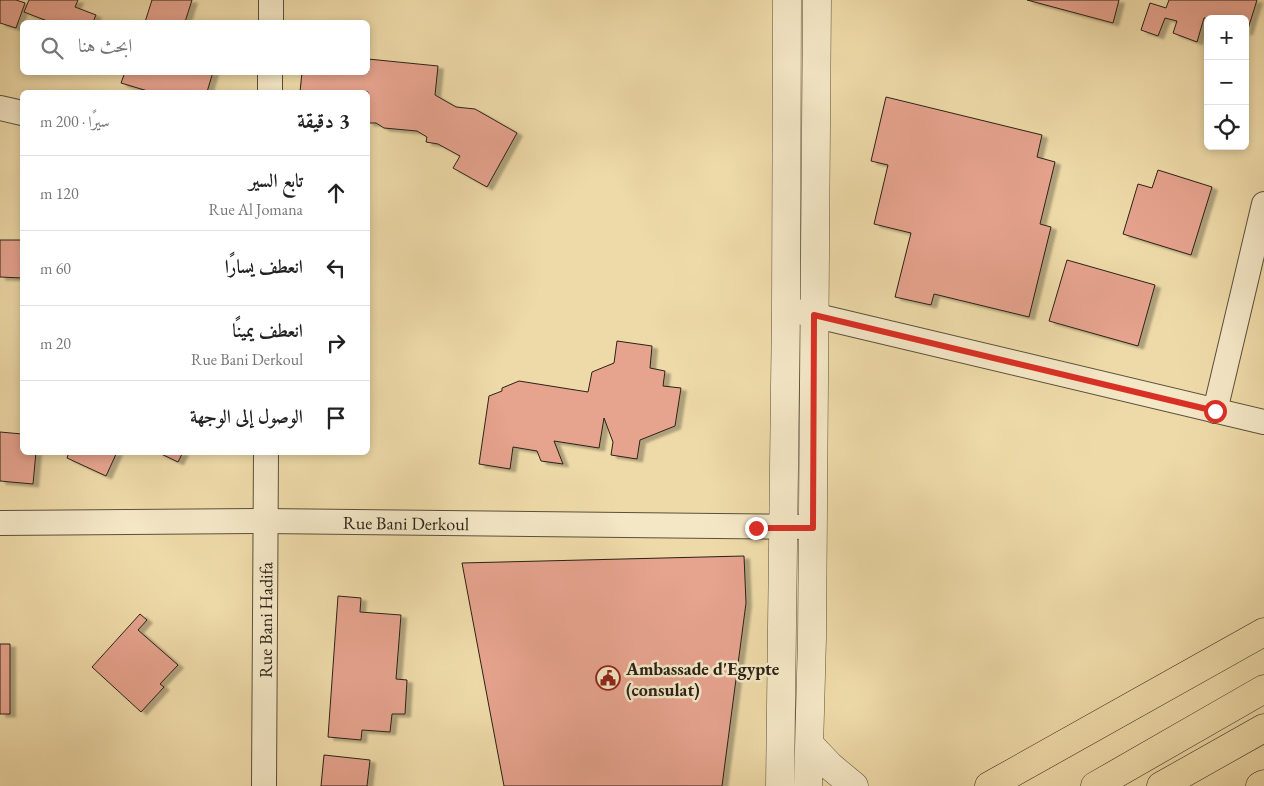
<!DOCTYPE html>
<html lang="ar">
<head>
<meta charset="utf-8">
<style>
  :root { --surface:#fff; --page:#f6f6f6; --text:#222; --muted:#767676; --line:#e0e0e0 }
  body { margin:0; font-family:"EB Garamond",Amiri,serif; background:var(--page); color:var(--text); direction:rtl }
  .controls { position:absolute; right:15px; top:15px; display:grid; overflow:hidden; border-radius:8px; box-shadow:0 2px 8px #0003 }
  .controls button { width:45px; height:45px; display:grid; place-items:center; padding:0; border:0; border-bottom:1px solid var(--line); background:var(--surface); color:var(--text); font:25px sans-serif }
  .stop { position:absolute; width:15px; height:15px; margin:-11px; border:4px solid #d93025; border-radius:50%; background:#fff }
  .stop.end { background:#d93025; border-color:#fff; box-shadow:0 1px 5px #0008 }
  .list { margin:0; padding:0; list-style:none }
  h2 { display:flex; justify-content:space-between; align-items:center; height:65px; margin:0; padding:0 20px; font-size:21px }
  h2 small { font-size:16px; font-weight:400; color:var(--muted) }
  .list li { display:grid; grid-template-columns:32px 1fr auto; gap:15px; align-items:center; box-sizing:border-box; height:75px; padding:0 20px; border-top:1px solid var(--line) }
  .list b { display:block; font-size:19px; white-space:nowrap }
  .list p { margin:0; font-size:16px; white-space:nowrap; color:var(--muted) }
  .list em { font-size:16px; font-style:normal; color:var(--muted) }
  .icon { flex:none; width:28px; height:28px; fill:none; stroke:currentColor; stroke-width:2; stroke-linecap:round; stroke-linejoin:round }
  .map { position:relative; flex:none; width:1264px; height:786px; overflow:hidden; direction:ltr }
  .search { position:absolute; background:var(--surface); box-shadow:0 2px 8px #0003; left:20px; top:20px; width:350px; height:55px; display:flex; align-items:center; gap:12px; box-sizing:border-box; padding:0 18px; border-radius:8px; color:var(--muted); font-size:19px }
  .panel { position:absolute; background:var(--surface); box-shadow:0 2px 8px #0003; left:20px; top:90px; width:350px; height:365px; border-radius:8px; direction:rtl }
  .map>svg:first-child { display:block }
</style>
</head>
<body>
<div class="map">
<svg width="1264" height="786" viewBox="0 0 1264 786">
  <defs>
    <filter id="shadow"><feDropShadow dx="5.5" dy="3" stdDeviation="1" flood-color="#0004"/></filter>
  </defs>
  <rect width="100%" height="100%" fill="#eedaa8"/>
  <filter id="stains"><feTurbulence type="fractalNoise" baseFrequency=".004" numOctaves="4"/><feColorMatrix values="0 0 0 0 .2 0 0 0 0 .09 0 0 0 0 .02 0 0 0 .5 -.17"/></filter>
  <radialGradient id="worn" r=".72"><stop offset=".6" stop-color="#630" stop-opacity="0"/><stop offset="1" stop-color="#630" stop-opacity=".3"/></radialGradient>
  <path fill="#e6a38e" stroke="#2a2217" filter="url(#shadow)" d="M0 0H16L25 3 16 28 0 23Z
    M29 0H78L75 7 96 15 93 22H50L24 12Z
    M152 0H192L185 22H145Z
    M1027 0H1119L1113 23Z
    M1169 0H1257L1247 32H1245V19L1204 18 1197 42 1173 33 1177 21 1165 18 1158 36 1141 30 1150 3 1166 8Z
    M368 59 438 66 435 95 456 107 475 109 517 133 487 187 453 168 460 156 438 144 426 142 427 137 417 131 384 128 376 123H368V92H300L302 72H368Z
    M125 72H213L207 92H151L121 83Z
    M886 97 1042 135 1037 157 1055 162 1040 224 1051 227 1029 317 934 294 931 305 895 297 911 233 874 224 888 165 871 161Z
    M1158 170 1212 187 1191 255 1123 234 1138 184 1152 188Z
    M0 240H22V278L0 277Z
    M1067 260 1155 285 1138 346 1049 321Z
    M617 341 652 346 650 368 665 371 663 386 681 388 675 426 640 440 637 459 611 455 613 442 604 418 599 448 554 441 563 464 541 461 537 451 513 447 510 469 479 464 489 396 502 391V388L519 381 588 392 592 372 614 363Z
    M0 432 22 434V452H36L33 484 0 481Z
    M69 452H117L106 476 67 458Z
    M157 452H183L178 462Z
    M744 556 746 603 722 786H504L462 563Z
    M338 596 361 598 360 612 401 615 396 679 407 680 405 714H392L390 732 362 730 361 740 328 737Z
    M140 614 147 620 138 630 178 665 160 684 164 687 141 712 92 667Z
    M0 644H10V714H0Z
    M324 755 370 760 367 786H321Z"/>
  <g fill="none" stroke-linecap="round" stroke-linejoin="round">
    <g stroke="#5b503b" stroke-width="26">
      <g id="minor">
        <path d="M271 22V0"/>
        <path d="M270 92V72"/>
        <path d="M0 108 22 113"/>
        <path d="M796 311 1264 422"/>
        <path d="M1215 411 1264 204"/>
        <path id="s1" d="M0 523 265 521 813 527"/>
        <path id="s2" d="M264 786 266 452"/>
      </g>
    </g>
    <g stroke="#5b503b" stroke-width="29">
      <path id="tertiary" d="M810 745 830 766 854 786
        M780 786 786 308 787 0
        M808 786 812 638 817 0"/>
    </g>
    <g stroke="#2a2217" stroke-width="29">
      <path id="trunk" d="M989 786 1264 632
        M1095 786 1264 689
        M1161 786 1264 728
        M1260 786 1264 784"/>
    </g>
    <use href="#minor" stroke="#f4e7c6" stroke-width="24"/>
    <use href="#tertiary" stroke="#f4e7c6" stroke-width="28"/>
    <use href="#trunk" stroke="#eedaa8" stroke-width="28"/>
  </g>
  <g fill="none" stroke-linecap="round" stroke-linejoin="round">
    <path stroke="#d93025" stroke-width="6" d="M756 528H813L814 315 1215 411"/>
  </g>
  <defs>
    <g id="civic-ring" transform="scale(1.25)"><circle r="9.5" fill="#f4e7c6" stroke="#8f2418" stroke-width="1.5"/><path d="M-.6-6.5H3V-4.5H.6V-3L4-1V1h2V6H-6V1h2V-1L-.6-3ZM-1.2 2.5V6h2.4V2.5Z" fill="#8f2418"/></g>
  </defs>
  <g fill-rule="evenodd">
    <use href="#civic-ring" x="608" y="678"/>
  </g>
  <g text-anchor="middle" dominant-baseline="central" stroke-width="5" stroke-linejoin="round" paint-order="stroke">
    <g font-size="18" fill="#2a2217" stroke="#f4e7c6">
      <text stroke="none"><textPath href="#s1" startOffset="406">Rue Bani Derkoul</textPath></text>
      <text stroke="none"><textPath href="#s2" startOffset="166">Rue Bani Hadifa</textPath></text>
    </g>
    <g font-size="18" font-weight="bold" fill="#2a2217" stroke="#f4e7c6" text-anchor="start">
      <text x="626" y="668">Ambassade d'Egypte<tspan x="626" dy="21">(consulat)</tspan></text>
    </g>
  </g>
  <rect width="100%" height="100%" filter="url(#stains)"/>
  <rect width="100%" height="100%" fill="url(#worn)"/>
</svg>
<div class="controls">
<button>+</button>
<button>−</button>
<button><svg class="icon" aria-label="locate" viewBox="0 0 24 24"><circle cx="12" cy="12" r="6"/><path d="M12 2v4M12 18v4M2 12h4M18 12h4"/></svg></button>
</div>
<div class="stop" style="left:1215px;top:411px"></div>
<div class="stop end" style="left:756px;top:528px"></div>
<div class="search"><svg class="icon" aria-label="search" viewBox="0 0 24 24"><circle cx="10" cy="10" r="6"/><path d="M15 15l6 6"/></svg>ابحث هنا</div>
<section class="panel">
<h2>3 دقيقة<small>سيرًا · 200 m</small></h2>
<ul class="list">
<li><svg class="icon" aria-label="ahead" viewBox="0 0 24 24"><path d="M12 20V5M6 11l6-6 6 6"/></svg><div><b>تابع السير</b><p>Rue Al Jomana</p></div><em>120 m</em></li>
<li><svg class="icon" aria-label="left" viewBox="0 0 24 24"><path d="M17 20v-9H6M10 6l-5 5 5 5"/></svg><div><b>انعطف يسارًا</b></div><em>60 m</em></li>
<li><svg class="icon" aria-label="right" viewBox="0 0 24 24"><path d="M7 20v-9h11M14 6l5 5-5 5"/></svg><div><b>انعطف يمينًا</b><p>Rue Bani Derkoul</p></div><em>20 m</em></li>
<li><svg class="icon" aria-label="arrive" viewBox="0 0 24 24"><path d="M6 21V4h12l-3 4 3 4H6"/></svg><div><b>الوصول إلى الوجهة</b></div></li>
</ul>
</section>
</div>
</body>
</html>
